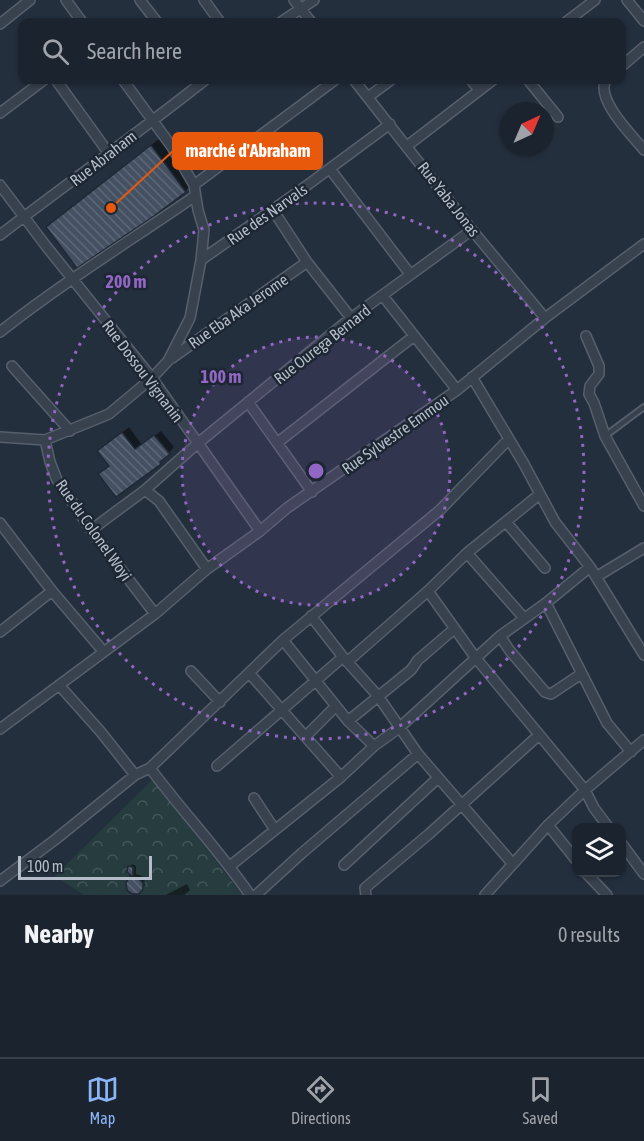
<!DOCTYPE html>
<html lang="en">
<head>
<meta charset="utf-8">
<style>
  :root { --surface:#1b232e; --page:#282f3a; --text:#f1f3f6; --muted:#a0a4aa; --line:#39404a; --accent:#8ab4f8 }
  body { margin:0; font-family:"Asap Condensed",sans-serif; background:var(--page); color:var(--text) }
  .controls { position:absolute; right:18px; bottom:18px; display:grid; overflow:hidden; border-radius:12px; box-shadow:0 2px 4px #0004 }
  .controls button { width:54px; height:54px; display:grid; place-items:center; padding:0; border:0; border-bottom:2px solid var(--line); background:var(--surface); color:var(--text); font:30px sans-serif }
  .compass { position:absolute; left:500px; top:102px; width:54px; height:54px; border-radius:50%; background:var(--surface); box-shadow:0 2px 4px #0004; rotate:44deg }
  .scale { position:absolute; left:18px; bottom:15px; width:134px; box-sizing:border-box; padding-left:6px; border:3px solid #b4bcc9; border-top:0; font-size:16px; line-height:21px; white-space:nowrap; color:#b4bcc9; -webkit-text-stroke:4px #1d2633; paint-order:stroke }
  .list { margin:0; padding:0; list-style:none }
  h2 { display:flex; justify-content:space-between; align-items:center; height:78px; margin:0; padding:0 24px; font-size:26px }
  h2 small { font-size:20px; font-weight:400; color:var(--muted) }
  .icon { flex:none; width:33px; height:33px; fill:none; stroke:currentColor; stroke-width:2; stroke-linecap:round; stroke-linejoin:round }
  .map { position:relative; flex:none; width:644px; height:895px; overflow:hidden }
  .search { position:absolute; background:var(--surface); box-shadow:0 2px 4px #0004; left:18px; right:18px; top:18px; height:66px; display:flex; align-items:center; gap:15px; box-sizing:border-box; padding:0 21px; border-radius:12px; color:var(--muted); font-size:22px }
  .sheet { height:162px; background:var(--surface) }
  nav { display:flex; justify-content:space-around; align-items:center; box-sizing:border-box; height:84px; border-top:2px solid var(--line); background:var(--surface); font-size:16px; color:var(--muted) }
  nav a { display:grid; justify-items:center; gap:3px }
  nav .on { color:var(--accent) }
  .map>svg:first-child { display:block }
</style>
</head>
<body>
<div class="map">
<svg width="644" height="895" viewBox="0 0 644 895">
  <defs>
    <pattern id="park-crowns" width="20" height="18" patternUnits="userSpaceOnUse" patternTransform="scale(1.5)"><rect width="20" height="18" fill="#263c3f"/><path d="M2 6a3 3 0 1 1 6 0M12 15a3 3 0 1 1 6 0" fill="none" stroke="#435659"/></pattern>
    <pattern id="building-back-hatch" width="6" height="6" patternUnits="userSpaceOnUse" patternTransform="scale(1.5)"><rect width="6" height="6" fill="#455162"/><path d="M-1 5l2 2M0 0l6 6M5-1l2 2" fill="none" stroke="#5d6877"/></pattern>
  </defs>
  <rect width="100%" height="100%" fill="#242f3e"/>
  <path fill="url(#park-crowns)" d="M153 779 242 895H84L55 876Z"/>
  <path fill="#0007" d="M159 139 192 183 185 191 48 227Z
    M129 427 142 445 161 431 174 447 160 463 100 474 110 465 99 451Z
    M132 864 136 866V874L144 877 145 885 138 892 132 877 134 875 128 870Z
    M187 884 190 890 184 895H166Z"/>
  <path fill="url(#building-back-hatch)" stroke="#1f2835" stroke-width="1.5" d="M151 145 186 192 154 216 77 268 46 227Z
    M122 432 135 449 154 435 170 454 160 462 161 464 116 497 98 474 109 466 97 451Z
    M128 866 133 867V877L138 878 143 883V889L139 894H132L127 890 126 883 130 876 133 877 127 872Z"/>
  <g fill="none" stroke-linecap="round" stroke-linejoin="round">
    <g stroke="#565f6c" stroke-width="8">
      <path id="lane" d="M605 436 644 407"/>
    </g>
    <g stroke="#565f6c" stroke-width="12">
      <path id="street" d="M66 0 82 22
        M140 0 157 22
        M204 0 220 22
        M294 0 311 22
        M627 0 644 21
        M281 22 314 0
        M566 22 595 0
        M0 24 30 0
        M622 66 644 47
        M56 80 110 155
        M354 80 472 230 545 318
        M471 80 479 90
        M528 80 558 117
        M606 80C595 99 632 135 644 150
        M368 97 391 80
        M0 113 44 80
        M407 146 493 80
        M330 169 410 274
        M0 185 46 246 152 378 260 531
        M194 185 335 80
        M273 210 307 262 351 318
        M0 235C68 183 138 133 205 80
        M201 260 298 192 390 124
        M383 296 457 390
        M0 332C62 283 130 241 195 196
        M586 336 599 366V374L590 386 589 394 594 403 605 436 644 506
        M172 358 307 262
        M12 366 70 431
        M472 377 524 464 555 522 590 567 644 655
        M248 402 312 492
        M0 437 45 440 109 414 152 378 168 361 190 318 201 260 204 230 198 210 194 185 172 147 123 80
        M45 440 50 462 57 480 91 530 155 614
        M277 443 414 336
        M145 490 159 501 207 569
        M506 522 545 568
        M0 523 52 591 103 651
        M91 530 145 490 197 444 351 318 472 230
        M467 553 524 618
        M596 577 644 548
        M428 591 475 657 585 790 594 808 609 828
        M546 603 607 723 631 752
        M311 616 343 657 378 696 418 754 512 863
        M0 632 52 591
        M500 636 510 651 545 692 551 694 581 674
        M283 640 348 721 374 746
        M347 662 428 591 467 553 540 494
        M191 671 220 702
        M250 674 341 777
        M59 685 100 731 135 775
        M348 721 411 670 418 660 454 629
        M0 729 155 614 207 569 260 531 287 508 457 390 545 318 644 244
        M306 736 336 706
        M217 766 343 657
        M254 798 275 830
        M548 825 576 860
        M622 844 644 874
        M344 865 438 778
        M230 866 341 777 374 746 399 728 500 636 546 603 590 567
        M585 872 607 895
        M0 881 56 839 135 775 150 768
        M250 895C219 850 182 811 150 768L283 640 440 510 509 439
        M256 895 302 853 418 754
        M366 895 365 888 429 834 539 735
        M485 895 548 825 585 790 644 740"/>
    </g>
    <use href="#lane" stroke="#38414e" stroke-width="4.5"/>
    <use href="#street" stroke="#38414e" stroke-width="9"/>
  </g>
  <circle cx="316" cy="471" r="134" fill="#9266c3" fill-opacity=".12"/>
  <g fill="none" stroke="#9266c3" stroke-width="3" stroke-dasharray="3 6">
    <circle cx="316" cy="471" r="134"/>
    <circle cx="316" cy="471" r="268"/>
  </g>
  <g text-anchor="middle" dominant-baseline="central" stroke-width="5" stroke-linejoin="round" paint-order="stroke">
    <g font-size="16" fill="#b4bcc9" stroke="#1d2633">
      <text transform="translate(103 158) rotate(-38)">Rue Abraham</text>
      <text transform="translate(449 199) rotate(52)">Rue Yaba Jonas</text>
      <text transform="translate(267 214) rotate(-35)">Rue des Narvals</text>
      <text transform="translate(238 311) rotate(-35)">Rue Eba Aka Jerome</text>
      <text transform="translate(322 344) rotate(-38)">Rue Ourega Bernard</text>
      <text transform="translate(143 371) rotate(53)">Rue Dossou Vignanin</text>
      <text transform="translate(395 434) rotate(-35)">Rue Sylvestre Emmou</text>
      <text transform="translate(94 530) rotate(55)">Rue du Colonel Woyi</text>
    </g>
  </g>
  <circle cx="316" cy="471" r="9" fill="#9266c3" stroke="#1d2633" stroke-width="3"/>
  <g font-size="18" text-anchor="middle" font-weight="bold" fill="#9266c3" stroke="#1d2633" stroke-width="5" stroke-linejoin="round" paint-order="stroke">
    <text x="126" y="288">200 m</text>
    <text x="221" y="383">100 m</text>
  </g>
  <path fill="none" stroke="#e8590c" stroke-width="2" d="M111 208L173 151"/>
  <circle fill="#e8590c" stroke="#1d2633" stroke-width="2" cx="111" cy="208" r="6"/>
  <rect fill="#e8590c" stroke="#e8590c" stroke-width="2" x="173" y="133" width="149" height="36" rx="6"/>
  <g font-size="18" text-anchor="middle" font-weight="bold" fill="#fff">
    <text x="248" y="157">marché d'Abraham</text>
  </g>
</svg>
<div class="controls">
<button><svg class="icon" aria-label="layers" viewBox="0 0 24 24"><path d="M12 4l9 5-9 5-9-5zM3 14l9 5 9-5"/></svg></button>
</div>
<svg class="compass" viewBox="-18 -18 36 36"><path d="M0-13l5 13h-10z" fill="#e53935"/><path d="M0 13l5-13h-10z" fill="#a0a4aa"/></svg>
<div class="scale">100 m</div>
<div class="search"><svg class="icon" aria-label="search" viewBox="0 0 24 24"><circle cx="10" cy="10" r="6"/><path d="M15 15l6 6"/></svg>Search here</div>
</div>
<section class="sheet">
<h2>Nearby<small>0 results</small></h2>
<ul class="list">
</ul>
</section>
<nav>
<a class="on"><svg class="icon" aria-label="map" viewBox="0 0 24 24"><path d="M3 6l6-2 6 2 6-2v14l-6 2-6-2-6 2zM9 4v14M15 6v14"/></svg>Map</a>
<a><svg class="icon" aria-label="directions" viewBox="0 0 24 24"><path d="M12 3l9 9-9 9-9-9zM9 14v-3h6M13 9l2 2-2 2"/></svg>Directions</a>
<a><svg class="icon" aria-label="saved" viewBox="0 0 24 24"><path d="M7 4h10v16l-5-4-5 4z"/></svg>Saved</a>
</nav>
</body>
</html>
